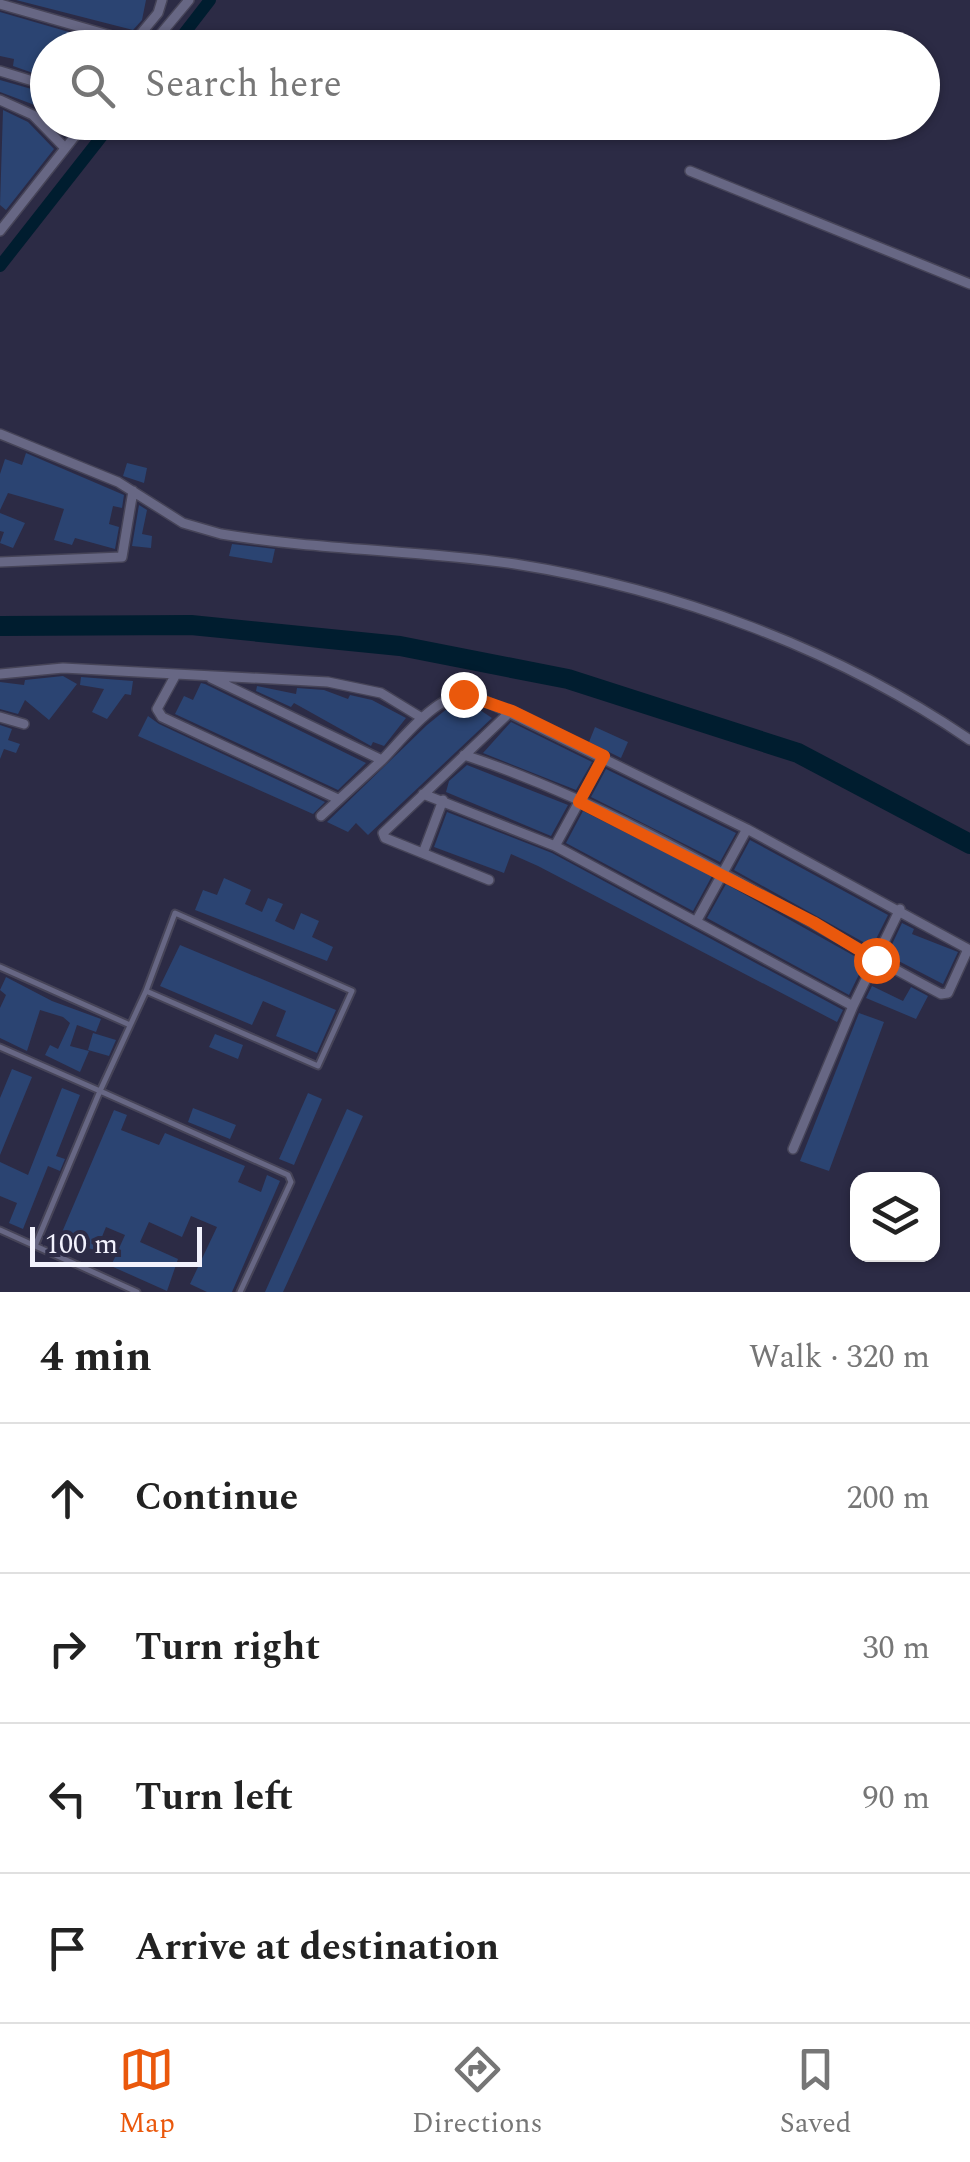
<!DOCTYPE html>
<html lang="en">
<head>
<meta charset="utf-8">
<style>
  :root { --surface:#fff; --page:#f6f6f6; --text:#222; --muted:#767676; --line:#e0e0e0; --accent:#ea580c }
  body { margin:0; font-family:Spectral,serif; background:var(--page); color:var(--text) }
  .controls { position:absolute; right:30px; bottom:30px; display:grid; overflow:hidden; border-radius:20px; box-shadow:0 2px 8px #0004 }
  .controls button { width:90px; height:90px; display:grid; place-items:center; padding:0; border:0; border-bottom:2px solid var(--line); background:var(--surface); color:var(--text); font:50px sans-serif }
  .scale { position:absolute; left:30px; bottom:25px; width:172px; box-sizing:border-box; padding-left:10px; border:5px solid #f2f2fd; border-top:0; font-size:28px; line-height:35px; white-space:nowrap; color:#f2f2fd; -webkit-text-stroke:8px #2c2b45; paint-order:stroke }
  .stop { position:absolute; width:30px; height:30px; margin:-22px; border:8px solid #ea580c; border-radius:50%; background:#fff }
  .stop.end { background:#ea580c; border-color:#fff; box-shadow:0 2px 10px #0008 }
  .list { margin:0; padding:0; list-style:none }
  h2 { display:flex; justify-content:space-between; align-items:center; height:130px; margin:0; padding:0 40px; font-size:42px }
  h2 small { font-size:32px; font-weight:400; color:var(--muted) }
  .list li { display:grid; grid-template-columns:65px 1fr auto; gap:30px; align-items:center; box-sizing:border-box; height:150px; padding:0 40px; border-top:2px solid var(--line) }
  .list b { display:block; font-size:38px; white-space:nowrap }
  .list em { font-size:32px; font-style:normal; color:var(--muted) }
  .icon { flex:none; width:55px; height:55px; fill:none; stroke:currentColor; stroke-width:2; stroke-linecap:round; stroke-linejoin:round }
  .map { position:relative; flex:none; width:970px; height:1292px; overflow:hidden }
  .search { position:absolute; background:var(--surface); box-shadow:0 2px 8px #0004; left:30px; right:30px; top:30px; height:110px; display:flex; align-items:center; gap:25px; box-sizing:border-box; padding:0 35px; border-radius:55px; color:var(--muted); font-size:38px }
  .sheet { height:730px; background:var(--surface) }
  nav { display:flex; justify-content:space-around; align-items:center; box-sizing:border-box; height:140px; border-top:2px solid var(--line); background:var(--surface); font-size:28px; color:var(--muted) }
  nav a { display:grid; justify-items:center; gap:5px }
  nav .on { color:var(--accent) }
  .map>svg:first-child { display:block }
</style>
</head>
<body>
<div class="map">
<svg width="970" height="1292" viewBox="0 0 970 1292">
  <rect width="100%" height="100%" fill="#2c2b45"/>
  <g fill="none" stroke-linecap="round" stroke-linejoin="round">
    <path stroke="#001d2f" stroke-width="12" d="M173 48 210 0
      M0 266 113 122"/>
    <path stroke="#001d2f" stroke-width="20" d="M0 626 191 625 400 646 568 679 798 753 970 844"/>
  </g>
  <path fill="#2b4472" d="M16 0H146L142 20 133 30Z
    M0 12 100 41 99 48H48V59L33 73 13 66 14 59 0 56Z
    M0 80 35 90 48 81V110L0 92Z
    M3 110 28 122 54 149 6 210 0 205Z
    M26 453 124 495 122 508 113 506 109 524 119 527 115 549 75 538 72 545 54 540 64 509 8 493 0 510V474L5 459 22 465Z
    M127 463 147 468 144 483 123 476Z
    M139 505 147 510 142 534 152 536 151 548 132 546Z
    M0 513 25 523 13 548 0 543 4 532 0 531Z
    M232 544 275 549 272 563 229 556Z
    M63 676 77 684 49 720 25 700 18 714 0 709V682L24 685 25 680Z
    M81 677 133 681 131 695 125 694 107 719 92 712 104 689 80 685Z
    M201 683 205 684 366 763 338 790 175 714 184 696 193 700Z
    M257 686 296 694 297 688 324 690 348 699 350 695 372 700 406 718 384 746 373 742 371 746 294 703 291 707 256 691Z
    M468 702 492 718 368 835 356 823 348 832 327 822 427 725 448 708Z
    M148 716 159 724 325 802 313 814 138 736Z
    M511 722 592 762 576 790 483 753Z
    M0 725 12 729 8 740 20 744 16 753 4 749 0 759Z
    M595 727 628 742 621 758 589 742Z
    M467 765 568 805 551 836 446 792 449 781Z
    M606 769 736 833 720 862 591 797Z
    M583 811 712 876 693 911 566 843Z
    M447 812 552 853 843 1010 837 1022 538 866 511 854 504 873 434 847Z
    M750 840 888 915 872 947 734 870Z
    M224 878 251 890 245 904 262 912 268 898 283 904 275 921 294 930 301 913 319 921 312 937 333 947 327 961 195 910 203 890 217 895Z
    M726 884 865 962 849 995 707 918Z
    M902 923 914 929 912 934 958 952 943 984 887 955Z
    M180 945 336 1010 317 1053 276 1036 286 1011 263 1001 252 1025 160 986Z
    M6 977 52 1001 101 1019 96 1032 77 1025 70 1046 89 1051 80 1072 45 1055 50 1045 58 1049 70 1023 63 1017 40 1010 27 1051 0 1038V1008L6 995 0 990Z
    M872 986 903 1001 911 987 928 996 916 1019 866 998Z
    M859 1013 884 1022 829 1171 800 1161Z
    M93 1033 116 1040 109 1056 88 1050Z
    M215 1034 243 1045 238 1059 209 1047Z
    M12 1069 32 1077 0 1155V1098Z
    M62 1088 80 1095 56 1156 65 1159 60 1171 48 1166 23 1229 9 1223 17 1203 0 1196V1162L28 1175Z
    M308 1093 322 1099 294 1165 279 1159Z
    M193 1108 236 1125 230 1139 188 1122Z
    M347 1109 363 1116 345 1156 283 1292H265Z
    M114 1110 127 1115 121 1130 159 1145 165 1133 245 1166 238 1182 261 1192 267 1175 280 1181 232 1292H207L190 1284 217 1227 191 1216 182 1237 149 1222 140 1242 178 1259 167 1291 111 1266 125 1235 106 1227 96 1251 72 1241 68 1249 57 1244Z"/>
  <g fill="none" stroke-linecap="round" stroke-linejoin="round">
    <g stroke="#464458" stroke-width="9">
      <path id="lane" d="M0 967 130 1025
        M146 991 318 1066 352 991 175 913 146 991 100 1091 288 1175 291 1182 240 1292
        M0 1047 100 1091 35 1246
        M0 1230 137 1292"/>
    </g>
    <g stroke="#464458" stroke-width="12">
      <path id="street" d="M0 4 133 42
        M129 48 158 13 162 0
        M149 48 189 0
        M0 71 36 82 48 67
        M0 100 33 115 65 148
        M690 171 970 284
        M0 231 86 122
        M0 434 118 482 183 523 221 534C318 550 417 550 515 564 674 589 837 649 970 740
        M0 562 122 557 133 491
        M0 674 63 668 328 682 381 693 422 718
        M175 676 157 709 162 717 338 799
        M211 678 382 760C405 736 435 696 469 693L747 829 970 950
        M0 717 24 724
        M464 755C632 810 785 912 941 994L948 993 968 949
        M423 794 555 846 853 1006
        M321 816 382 760
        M555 846 604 756
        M423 853 443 800
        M489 880 385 838 383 833 511 711
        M697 920 747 829
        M793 1149 853 1006 900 909"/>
    </g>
    <use href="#lane" stroke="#676784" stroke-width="5"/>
    <use href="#street" stroke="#676784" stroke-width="9"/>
  </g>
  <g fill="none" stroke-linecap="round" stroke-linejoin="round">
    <path stroke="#ea580c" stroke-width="12" d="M463 694 512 711 604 756 579 802 813 922 876 960"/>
  </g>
</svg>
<div class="controls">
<button><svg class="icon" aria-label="layers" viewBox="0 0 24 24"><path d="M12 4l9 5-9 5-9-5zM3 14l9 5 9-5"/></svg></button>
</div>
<div class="scale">100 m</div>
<div class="stop" style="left:876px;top:960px"></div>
<div class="stop end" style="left:463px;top:694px"></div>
<div class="search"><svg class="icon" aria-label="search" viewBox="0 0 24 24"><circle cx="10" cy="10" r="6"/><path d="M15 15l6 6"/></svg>Search here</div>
</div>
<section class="sheet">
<h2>4 min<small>Walk · 320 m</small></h2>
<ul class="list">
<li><svg class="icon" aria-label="ahead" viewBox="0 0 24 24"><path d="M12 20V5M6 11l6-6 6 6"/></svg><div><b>Continue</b></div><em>200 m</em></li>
<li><svg class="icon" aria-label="right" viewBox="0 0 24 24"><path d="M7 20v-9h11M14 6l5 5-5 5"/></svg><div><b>Turn right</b></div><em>30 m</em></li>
<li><svg class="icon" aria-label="left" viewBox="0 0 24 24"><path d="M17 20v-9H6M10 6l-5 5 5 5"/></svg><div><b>Turn left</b></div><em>90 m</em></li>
<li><svg class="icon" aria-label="arrive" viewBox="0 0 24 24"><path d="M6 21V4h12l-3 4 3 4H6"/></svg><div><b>Arrive at destination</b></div></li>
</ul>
</section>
<nav>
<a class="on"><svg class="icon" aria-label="map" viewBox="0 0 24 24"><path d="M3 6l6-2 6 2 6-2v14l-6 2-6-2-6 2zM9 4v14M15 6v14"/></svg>Map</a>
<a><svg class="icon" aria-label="directions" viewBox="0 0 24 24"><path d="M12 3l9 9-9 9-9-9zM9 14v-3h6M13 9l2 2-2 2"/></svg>Directions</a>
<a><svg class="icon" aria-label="saved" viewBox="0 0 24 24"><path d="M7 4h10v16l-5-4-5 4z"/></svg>Saved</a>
</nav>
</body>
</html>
